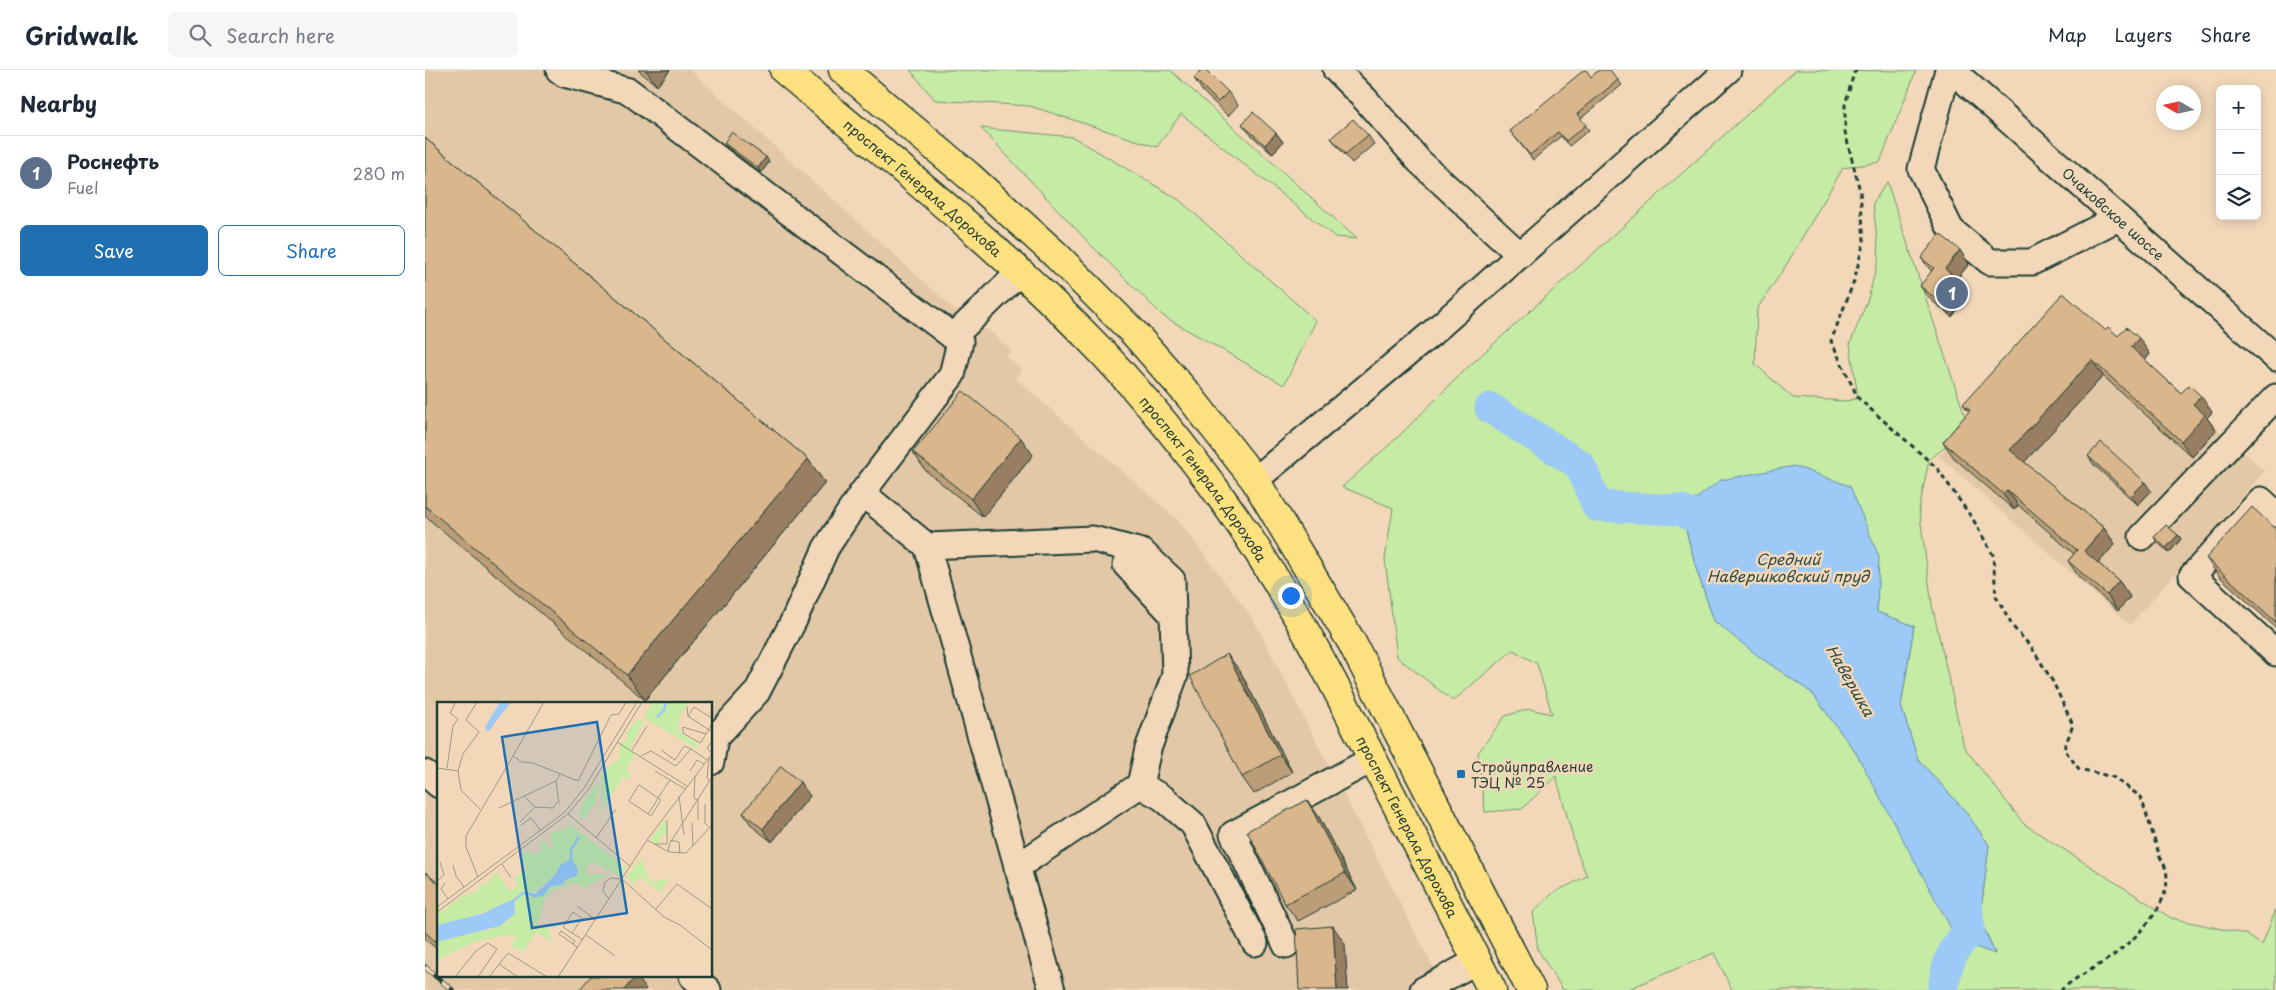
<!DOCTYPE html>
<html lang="en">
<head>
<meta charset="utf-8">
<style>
  :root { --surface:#fff; --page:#f6f6f7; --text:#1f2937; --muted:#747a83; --line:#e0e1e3; --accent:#1f6fb2 }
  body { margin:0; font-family:"Playpen Sans",sans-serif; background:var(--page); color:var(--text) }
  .controls { position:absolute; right:15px; top:15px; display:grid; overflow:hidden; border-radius:8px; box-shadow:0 2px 12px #0003 }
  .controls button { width:45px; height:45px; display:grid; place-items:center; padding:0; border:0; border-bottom:1px solid var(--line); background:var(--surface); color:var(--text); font:25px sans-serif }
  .compass { position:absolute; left:1731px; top:15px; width:45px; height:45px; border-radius:50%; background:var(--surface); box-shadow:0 2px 12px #0003; rotate:279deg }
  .you { position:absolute; left:865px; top:525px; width:18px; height:18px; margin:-12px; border:4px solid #fff; border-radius:50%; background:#1a73e8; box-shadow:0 0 0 8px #1a73e833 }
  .badge { display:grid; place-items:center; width:32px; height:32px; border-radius:50%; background:var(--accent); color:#fff; font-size:16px; font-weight:700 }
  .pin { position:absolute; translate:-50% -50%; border:2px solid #fff; box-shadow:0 1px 5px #0006 }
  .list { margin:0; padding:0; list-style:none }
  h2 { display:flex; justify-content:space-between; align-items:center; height:65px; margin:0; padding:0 20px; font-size:21px }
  h2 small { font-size:16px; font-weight:400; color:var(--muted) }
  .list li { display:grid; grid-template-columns:32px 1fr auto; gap:15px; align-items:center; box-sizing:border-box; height:75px; padding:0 20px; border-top:1px solid var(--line) }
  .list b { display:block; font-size:19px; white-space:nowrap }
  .list p { margin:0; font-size:16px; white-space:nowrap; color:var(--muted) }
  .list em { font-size:16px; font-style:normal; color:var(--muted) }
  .actions { display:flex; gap:10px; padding:15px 20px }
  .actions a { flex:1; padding:11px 0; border:1px solid var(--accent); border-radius:8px; text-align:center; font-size:18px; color:var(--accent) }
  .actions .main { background:var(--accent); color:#fff }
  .icon { flex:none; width:28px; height:28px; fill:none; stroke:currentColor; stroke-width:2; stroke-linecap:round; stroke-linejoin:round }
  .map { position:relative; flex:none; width:1851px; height:920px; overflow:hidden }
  header { display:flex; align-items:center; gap:30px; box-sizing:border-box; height:70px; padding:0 25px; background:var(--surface); border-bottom:1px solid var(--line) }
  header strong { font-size:24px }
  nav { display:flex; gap:28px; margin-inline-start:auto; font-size:18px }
  .search { width:350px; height:45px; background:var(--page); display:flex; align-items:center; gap:12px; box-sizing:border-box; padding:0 18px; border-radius:8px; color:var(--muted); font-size:19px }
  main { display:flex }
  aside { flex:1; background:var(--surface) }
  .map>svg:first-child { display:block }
</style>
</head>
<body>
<header>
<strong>Gridwalk</strong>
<div class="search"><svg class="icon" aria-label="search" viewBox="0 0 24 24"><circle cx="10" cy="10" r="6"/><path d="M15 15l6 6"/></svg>Search here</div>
<nav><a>Map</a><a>Layers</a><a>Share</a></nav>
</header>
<main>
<aside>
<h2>Nearby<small></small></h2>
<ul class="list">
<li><span class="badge" style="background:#5c6f8a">1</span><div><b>Роснефть</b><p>Fuel</p></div><em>280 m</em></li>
</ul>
<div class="actions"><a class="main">Save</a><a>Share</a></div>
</aside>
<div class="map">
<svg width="1851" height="920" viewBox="0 0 1851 920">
  <rect width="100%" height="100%" fill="#f2d8b9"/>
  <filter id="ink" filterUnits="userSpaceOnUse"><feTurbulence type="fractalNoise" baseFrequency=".02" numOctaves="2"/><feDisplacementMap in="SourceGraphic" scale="10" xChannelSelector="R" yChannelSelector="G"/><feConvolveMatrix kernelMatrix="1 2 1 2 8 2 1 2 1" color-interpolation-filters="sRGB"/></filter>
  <g filter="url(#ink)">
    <path fill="#e2c8a7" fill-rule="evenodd" d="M0 0H265L548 256 563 260 586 280 581 286 597 300 590 308 753 450 828 549 1020 920H0ZM14 634H286V906H14Z
      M1649 233 1703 281 1712 272 1725 284 1718 293 1840 401 1705 555 1514 386Z"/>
    <path fill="#c5eba5" stroke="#72946c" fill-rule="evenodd" d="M485 0H745L932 169 910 167 756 44 732 77 605 36 510 30Z
      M1371 0 1491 1 1455 92 1418 98 1360 197 1332 239 1330 294 1368 328 1422 331 1433 328 1425 274 1443 229 1454 187 1448 133 1462 112 1542 352 1526 372 1504 390 1494 439 1507 535 1539 677 1599 754 1746 848 1820 864 1837 875 1851 839V920H1307L1289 883 1201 920H1138L1113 880 1108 842 1128 823 1162 806 1152 782 1131 706 1097 739 1060 742 1053 683 1080 646 1104 639 1127 644 1112 594 1088 580 1028 631 972 587 960 489 968 438 917 417 973 367 1041 299ZM1256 441 1453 487 1452 542 1489 556 1476 636 1493 689 1540 741 1564 775 1555 849 1570 883 1478 767 1431 683 1387 623 1289 551 1271 498Z
      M556 58 648 67 753 129 891 251 859 315 738 246 665 174Z"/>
    <path fill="#9cc9f6" stroke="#6a91a8" d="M1369 396 1425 416 1454 487 1452 542 1489 556 1476 636 1493 689 1540 741 1564 775 1555 849 1570 884 1533 871 1431 683 1387 623 1333 586 1289 551 1271 498 1256 440 1296 410Z"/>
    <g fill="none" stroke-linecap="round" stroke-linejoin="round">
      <path stroke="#9cc9f6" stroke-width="31" d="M1065 338 1155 395 1172 436 1256 440 1294 462
        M1518 920C1521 897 1526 877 1545 862L1542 835"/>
      <g stroke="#1f3d34" stroke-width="29">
        <g id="minor">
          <path d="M134 0 139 4 204 21 535 272 527 305 437 423 401 478 369 550 332 622 290 668 286 692"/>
          <path d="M911 0 940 29 994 91 1095 185"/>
          <path d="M1523 0 1496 99 1526 160 1565 192H1607L1693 148"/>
          <path id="s1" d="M1527 0 1851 288"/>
          <path d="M528 267 595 202"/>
          <path d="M830 410 1007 263 1303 0"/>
          <path d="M437 423 502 476 627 920"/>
          <path d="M1851 444 1836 430 1767 506 1851 583"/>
          <path d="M1717 467 1851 327"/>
          <path d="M502 476 668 469 717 482 747 510 748 545"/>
          <path d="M0 703 14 715"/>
          <path d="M715 715 738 728 768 754 830 873"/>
          <path d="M592 797 715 715 723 679 750 605 748 545 701 495"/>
          <path d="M861 875 808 764 948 689"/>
          <path d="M267 906 283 920"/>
          <path d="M998 920 1052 891"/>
        </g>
      </g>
      <g stroke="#1f3d34" stroke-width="31">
        <g id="major">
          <path id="s2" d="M359 0C467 91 579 180 677 282 721 329 763 381 800 433 852 505 894 584 934 663 979 748 1023 834 1067 920"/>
          <path d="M418 0 543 105 629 183 709 263 765 327 830 410 926 571 1106 920"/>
        </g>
      </g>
      <path stroke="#1f3d34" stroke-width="3" stroke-dasharray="5 4" stroke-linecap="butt" d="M1432 0 1429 3 1420 35V62L1435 121 1439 171 1429 211 1406 271 1433 328 1512 398 1549 451 1568 485 1571 526 1589 558 1607 578 1628 612 1648 655 1639 679 1654 699 1688 707 1716 727 1735 787C1758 820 1719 861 1694 881 1676 896 1654 904 1636 920"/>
      <use href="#minor" stroke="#f2d8b9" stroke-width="25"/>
      <use href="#major" stroke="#fde080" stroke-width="28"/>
      <g stroke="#1f3d34" stroke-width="5.5">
        <path id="rail" d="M0 897 27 920"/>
      </g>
      <use href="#rail" stroke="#f2d8b9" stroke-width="4" stroke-dasharray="11" stroke-linecap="butt"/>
    </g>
    <path fill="#bb9d78" stroke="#1f3d34" d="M213 0H245L232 16Z
      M1166 7 1193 10 1197 15 1155 49 1164 60 1144 76 1136 66 1108 90 1085 61Z
      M769 8 803 22 813 35 803 46 778 22Z
      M817 54 851 63 858 72 847 84 824 63Z
      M943 65 949 74 927 93 913 77 906 68Z
      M0 68 383 389 400 413 220 630 0 446Z
      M299 73 344 92 336 103 302 77Z
      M1496 188 1544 194 1532 209 1544 224 1527 247 1505 229 1495 216 1507 202Z
      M1680 260 1693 266 1725 284 1720 290 1756 323 1787 342 1782 348 1791 360 1767 387 1678 306 1599 392 1679 458 1690 474 1673 493 1694 511 1705 527 1693 541 1654 507 1643 491 1649 484 1593 435 1589 440 1529 388 1518 372 1544 342 1538 334Z
      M488 382 608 385 558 447 500 400Z
      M1663 386 1726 421 1713 435 1669 395Z
      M1851 459V558L1793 505 1781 488Z
      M1753 465 1756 469 1744 483 1732 472 1729 467Z
      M815 601 867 702 829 724 817 707Z
      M385 726 347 772 327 756 318 743Z
      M882 730 894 747 932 820 873 851 860 834Z
      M0 802 14 814V881L0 869Z"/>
    <path fill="#987f62" stroke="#1f3d34" d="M221 0H245L232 16Z
      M851 63 858 72 847 84 840 75Z
      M341 87 344 92 336 103 333 98Z
      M1535 180 1544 194 1529 212 1520 199Z
      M1535 211 1544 224 1527 247 1517 234Z
      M1714 268 1725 284 1717 293 1706 277Z
      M1667 290 1678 306 1596 396 1585 380Z
      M1776 326 1787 342 1782 348 1791 360 1767 387 1756 371 1768 334Z
      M596 368 608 385 558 447 546 429Z
      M383 389 400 413 220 630 202 605Z
      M1720 412 1726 421 1713 435 1706 426Z
      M1582 420 1593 435 1589 440 1578 424Z
      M1679 458 1690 474 1670 497 1659 481Z
      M1753 465 1756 469 1744 483 1741 478Z
      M1694 511 1705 527 1693 541 1682 525Z
      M802 584 815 601 867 702 855 685Z
      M375 712 385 726 347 772 338 759Z
      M882 730 894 747 932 820 920 803Z
      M908 856 920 874 923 920H912Z
      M14 867V876L10 871Z
      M211 906H212L221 919 220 920H199Z"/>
    <path fill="#d9b68c" stroke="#1f3d34" d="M776 0H781L803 22 793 32 769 8Z
      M1159 0H1161L1166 7 1174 0H1185L1193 10 1152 44 1161 55 1141 71 1133 62 1105 85 1085 61Z
      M828 42 851 63 840 75 817 54Z
      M928 49 943 65 921 84 906 68Z
      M306 62 341 87 333 98 299 73Z
      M0 68 383 389 202 605 0 436Z
      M1515 164 1535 180 1520 199 1535 211 1517 234 1495 216 1509 198 1496 188Z
      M1638 223 1680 260 1683 257 1693 266 1701 257 1714 268 1706 277 1756 323 1764 315 1776 326 1768 334 1780 345 1756 371 1667 290 1585 380 1679 458 1659 481 1694 511 1682 525 1643 491 1652 480 1582 420 1578 424 1518 372 1545 340 1538 334Z
      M538 321 596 368 546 429 488 382Z
      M1676 372 1720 412 1706 426 1663 386Z
      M1827 437 1851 459V552L1781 488Z
      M1741 455 1753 465 1741 478 1729 467Z
      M802 584 855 685 817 707 765 606Z
      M356 696 375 712 338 759 318 743Z
      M882 730 920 803 860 834 822 761Z
      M0 802 14 814V867L10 871 0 862Z
      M908 856 912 920H874L871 859Z
      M166 906H211L199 920H154Z"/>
  </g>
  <rect fill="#1f6fb2" stroke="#f2d8b9" stroke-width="2" x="1031" y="699" width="10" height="10" rx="2.5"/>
  <g text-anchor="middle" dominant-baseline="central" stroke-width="5" stroke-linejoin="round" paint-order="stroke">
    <g font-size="14" fill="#1f3d34" stroke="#f2d8b9">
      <text stroke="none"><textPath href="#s2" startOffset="182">проспект Генерала Дорохова</textPath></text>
      <text stroke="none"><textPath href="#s1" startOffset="216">Очаковское шоссе</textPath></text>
      <text stroke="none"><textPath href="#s2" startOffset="588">проспект Генерала Дорохова</textPath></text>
      <text stroke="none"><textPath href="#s2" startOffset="992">проспект Генерала Дорохова</textPath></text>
    </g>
    <g font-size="14" fill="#1f3d34" stroke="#f2d8b9" text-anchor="start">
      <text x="1046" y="696">Стройуправление<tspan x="1046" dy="16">ТЭЦ № 25</tspan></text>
    </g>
    <g font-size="15" font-style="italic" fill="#2c4b47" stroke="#f2d8b9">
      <text x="1363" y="488">Средний<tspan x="1363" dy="17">Навершковский пруд</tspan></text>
      <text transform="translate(1426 610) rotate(60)">Навершка</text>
    </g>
  </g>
  <g transform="translate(12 632)">
    <rect width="275" height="275" fill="#f2d8b9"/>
    <path d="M215 0H251L242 16 241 29 262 42 258 46 207 16ZM200 17 207 20 193 45 198 52 189 68 194 71 191 77 186 75 158 119 167 99 164 97 165 73 177 59H181L184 40 190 39V31ZM163 78 159 100 148 116 141 114 146 100ZM227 119 230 120V133H224L223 141H217L214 137ZM132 121 189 166 184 174 157 161 151 162 149 173 172 172 149 185 139 181 115 189 108 197 100 223 112 227 115 240 99 230 87 249 75 245 78 234 69 233 37 240 0 258V240L33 230 52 228 73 219 59 206 0 225V213L27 193 39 190 46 181 49 183 59 170 72 188 81 185 77 176 90 167 81 154 91 148 96 153 105 148 101 141 107 140 112 146 117 144 112 136 115 130 130 127ZM121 167 133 178 113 185 106 194 95 192 113 178ZM204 157 210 170 209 174 215 180 234 176 226 184V191L203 175 196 182 189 175Z" fill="#c5eba5" fill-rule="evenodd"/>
    <path d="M63 0H74L51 30 48 25ZM135 157 141 167 140 174 128 178 127 182 113 185 106 194 94 196 118 173 124 162ZM77 197 78 212 63 224 0 240V225L4 222 44 212Z" fill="#9cc9f6"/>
    <path fill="none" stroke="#9cc9f6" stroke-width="2.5" d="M220 15 227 8 229 0M134 159V148L142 135M75 200 86 191 98 193"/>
    <path fill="none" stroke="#9e9a84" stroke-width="1" d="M107 0 76 54 85 60 96 61 141 79 174 13 182 12 189 0M250 5 251 14 275 30M251 14 257 5 275 16M269 32 246 25V31L263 41 264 40 269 32 275 22M275 39 270 46 275 51M180 40 250 84M195 48 210 24M224 48 238 58 247 44 254 47M204 54 214 49 239 64 254 47 270 58M272 56 270 76 273 79M0 66 21 69 24 88 43 107M10 66 16 24 21 17 13 11 19 0M21 69 26 52 42 30 29 18 40 0M218 69 248 87M253 69 260 58 267 62M258 74 257 96 260 98M119 79 122 102M87 94 98 105 116 106 120 100M242 94 247 133M274 99V77M268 102V121L273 126M62 106 119 79 123 72M131 112 193 164M211 112 214 114 224 98 221 96 202 83 201 84 192 99 211 112 217 103 221 96 233 78M261 118V96M83 120 98 105M255 121 256 144M84 123 94 116 104 129M159 136 179 107M210 138 232 150 249 151 275 123M233 138 242 140 243 152M218 142H230V118M231 150 233 141 275 75M65 162 74 176M16 163 19 174 27 185M41 175 29 145V134L76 54M185 177 227 215 243 223 275 248M0 179 7 173 3 160M8 181 4 187 11 197M172 197 166 189 168 180 174 176 185 177M140 204 159 218M0 205 128 110 147 86 200 0M218 208 240 182 275 207M0 210 131 112 151 88 205 0M135 231 145 216 136 210 126 225 146 238M149 233 178 254M136 242 138 239 124 229 122 232 136 242 141 246M62 262 81 275M18 275 39 249 51 241 60 247 41 275M52 275 71 251 110 275M121 275 210 138 275 52"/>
    <path fill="#1f6fb2" fill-opacity="0.15" stroke="#1f6fb2" stroke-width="2.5" d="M160 20 190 211 95 226 65 35Z"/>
    <rect width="275" height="275" fill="none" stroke="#1f3d34" stroke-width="2.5"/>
  </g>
</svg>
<div class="controls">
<button>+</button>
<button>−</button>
<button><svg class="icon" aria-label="layers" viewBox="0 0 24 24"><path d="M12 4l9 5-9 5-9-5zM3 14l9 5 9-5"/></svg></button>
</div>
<svg class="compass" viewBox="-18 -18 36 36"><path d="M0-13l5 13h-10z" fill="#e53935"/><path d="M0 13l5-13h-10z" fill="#747a83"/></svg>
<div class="you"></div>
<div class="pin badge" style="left:1527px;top:223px;background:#5c6f8a">1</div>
</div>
</main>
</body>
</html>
